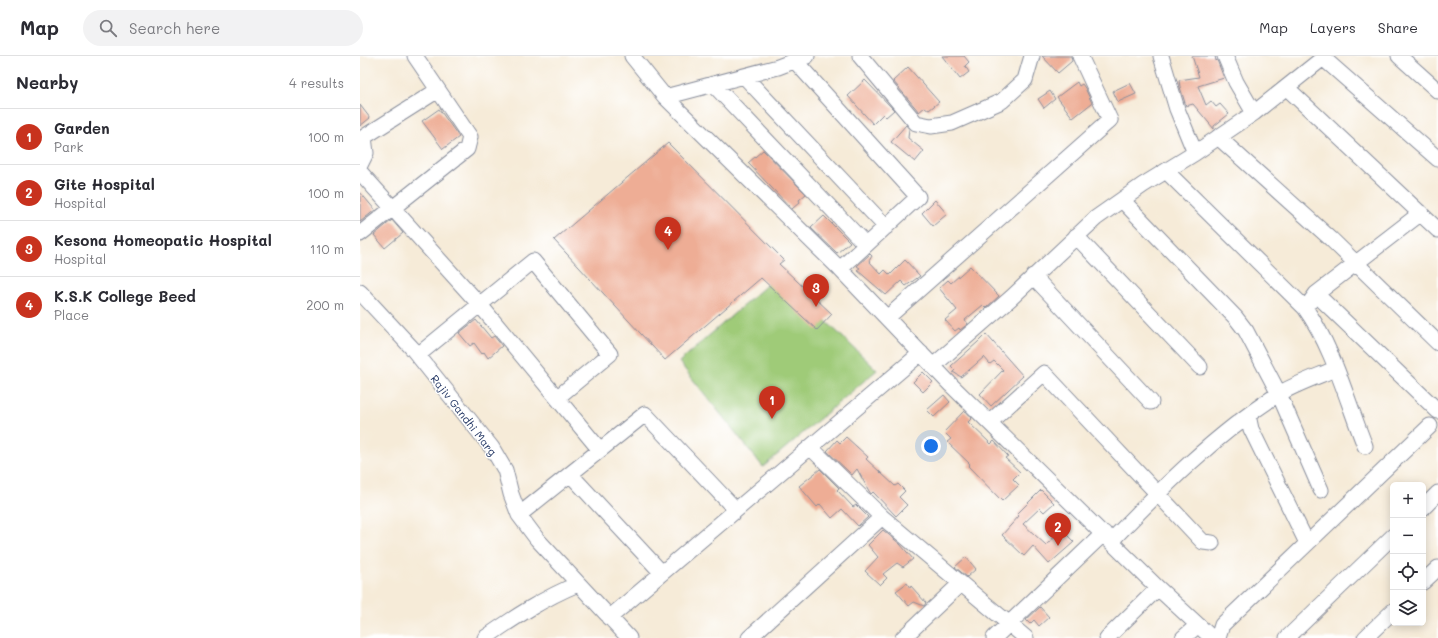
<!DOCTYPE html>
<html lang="en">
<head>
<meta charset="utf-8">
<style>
  :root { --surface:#fff; --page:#f2f2f3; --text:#2b2b33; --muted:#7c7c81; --line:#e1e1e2; --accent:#c8321e }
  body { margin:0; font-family:Mali,sans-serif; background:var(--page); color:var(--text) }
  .controls { position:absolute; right:12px; bottom:12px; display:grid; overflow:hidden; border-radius:6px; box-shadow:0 2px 10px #0003 }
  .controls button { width:36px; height:36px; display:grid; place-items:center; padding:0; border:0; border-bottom:1px solid var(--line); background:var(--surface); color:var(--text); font:20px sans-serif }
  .you { position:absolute; left:571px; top:390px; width:14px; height:14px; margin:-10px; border:3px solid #fff; border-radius:50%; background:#1a73e8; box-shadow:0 0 0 6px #1a73e833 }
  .badge { display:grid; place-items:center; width:26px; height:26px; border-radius:50%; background:var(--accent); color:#fff; font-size:13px; font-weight:700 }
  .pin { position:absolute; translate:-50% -33px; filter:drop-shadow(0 1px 2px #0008) }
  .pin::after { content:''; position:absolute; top:21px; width:14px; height:12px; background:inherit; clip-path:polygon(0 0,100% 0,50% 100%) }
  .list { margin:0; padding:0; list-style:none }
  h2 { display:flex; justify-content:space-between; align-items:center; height:52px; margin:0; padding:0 16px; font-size:17px }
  h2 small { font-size:13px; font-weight:400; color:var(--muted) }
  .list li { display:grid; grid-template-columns:26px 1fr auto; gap:12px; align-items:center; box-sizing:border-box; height:56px; padding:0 16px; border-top:1px solid var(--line) }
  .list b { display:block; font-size:15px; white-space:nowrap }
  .list p { margin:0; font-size:13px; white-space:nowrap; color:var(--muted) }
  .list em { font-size:13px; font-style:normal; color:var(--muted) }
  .icon { flex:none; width:22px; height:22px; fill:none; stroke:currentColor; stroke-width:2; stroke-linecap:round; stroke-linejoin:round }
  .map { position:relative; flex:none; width:1078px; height:582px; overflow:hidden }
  header { display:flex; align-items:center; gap:24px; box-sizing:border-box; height:56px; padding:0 20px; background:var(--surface); border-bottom:1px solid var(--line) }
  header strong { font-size:19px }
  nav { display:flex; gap:22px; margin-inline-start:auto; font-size:14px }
  .search { width:280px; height:36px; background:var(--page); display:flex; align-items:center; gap:10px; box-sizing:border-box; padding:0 14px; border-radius:22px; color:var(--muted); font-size:15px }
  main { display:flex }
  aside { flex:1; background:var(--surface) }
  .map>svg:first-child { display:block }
</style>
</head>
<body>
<header>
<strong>Map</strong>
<div class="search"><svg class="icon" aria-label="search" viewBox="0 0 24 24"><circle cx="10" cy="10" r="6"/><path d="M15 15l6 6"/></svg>Search here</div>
<nav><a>Map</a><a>Layers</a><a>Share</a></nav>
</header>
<main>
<aside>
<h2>Nearby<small>4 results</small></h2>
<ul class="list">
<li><span class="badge">1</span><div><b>Garden</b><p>Park</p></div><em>100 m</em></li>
<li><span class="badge">2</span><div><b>Gite Hospital</b><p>Hospital</p></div><em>100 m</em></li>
<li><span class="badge">3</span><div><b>Kesona Homeopatic Hospital</b><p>Hospital</p></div><em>110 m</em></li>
<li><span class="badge">4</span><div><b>K.S.K College Beed</b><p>Place</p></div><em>200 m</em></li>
</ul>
</aside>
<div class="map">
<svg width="1078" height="582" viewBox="0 0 1078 582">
  <rect width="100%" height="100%" fill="#fff"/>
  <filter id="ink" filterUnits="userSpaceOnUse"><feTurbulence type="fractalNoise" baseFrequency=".025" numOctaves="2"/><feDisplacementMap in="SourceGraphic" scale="8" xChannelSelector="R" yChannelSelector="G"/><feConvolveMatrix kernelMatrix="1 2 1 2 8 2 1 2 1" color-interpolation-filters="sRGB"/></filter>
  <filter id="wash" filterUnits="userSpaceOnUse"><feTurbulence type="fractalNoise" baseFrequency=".012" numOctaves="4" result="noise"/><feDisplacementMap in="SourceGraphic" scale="16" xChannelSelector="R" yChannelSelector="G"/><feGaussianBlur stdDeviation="0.9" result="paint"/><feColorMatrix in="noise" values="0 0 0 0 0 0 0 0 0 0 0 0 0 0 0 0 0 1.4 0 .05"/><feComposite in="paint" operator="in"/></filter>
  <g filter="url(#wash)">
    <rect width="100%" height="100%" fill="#f6ebd8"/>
    <path fill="#9fcb78" stroke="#5d7d6b" d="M418 219 517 314 403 411 319 306Z"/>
    <g id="blocks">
      <path fill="#eead95" d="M582 0H604L609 6 605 10 609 16 600 23Z
        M682 0H711L712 5 698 17Z
        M832 0H855L856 5 857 4 864 22 838 30 846 49 851 45 856 51 860 48 869 58 854 70V73L833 48 826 50 820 31 819 24 839 21Z
        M548 11 579 46 569 54 565 51 559 56 533 25Z
        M505 24 534 54 526 61 523 58 513 68 488 40Z
        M717 26 719 30 722 28 725 32 732 47 713 62 697 41Z
        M770 27 776 38 758 46 753 35Z
        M690 35 695 43 684 52 678 43Z
        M0 49 10 62 0 70Z
        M79 53 99 81 83 93 62 65Z
        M546 69 549 73 548 82 564 95 555 106 531 86Z
        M308 87 424 204 419 208 472 258 457 274 401 222 305 304 194 184Z
        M403 94 446 138 439 144 440 146 432 153 388 107Z
        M0 136 15 154 0 166Z
        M575 144 587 158 573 170 562 157Z
        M464 160 490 186 477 197 451 172Z
        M32 164 43 177 25 192 14 179Z
        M510 198 512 200 509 205 521 218 525 214 530 219 545 204 560 220 546 230 541 225 526 239 497 214 500 212 497 210Z
        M610 210 639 240 626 252 623 249 605 264 608 268 600 274 599 272 595 275 585 264 597 254 579 232 588 224 591 227Z
        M116 264 131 282 134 280 142 290 128 302 124 296 122 298 114 287 110 290 99 277Z
        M626 278 663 320 631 350 620 338 643 314 634 305 630 308 624 301 601 321 593 316 595 314 591 310 618 286Z
        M563 316 573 326 563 336 553 326Z
        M584 339 590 346 574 361 567 354Z
        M604 355 612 362 608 366 631 388 634 385 648 400 645 402 660 416 653 423 659 429 642 445 608 410 610 408 587 386 591 383 584 376Z
        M486 381 508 401 506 403 535 430 538 428 545 435 539 441 547 449 536 460 513 436 511 438 509 435 497 413 492 419 467 395 477 384 480 387Z
        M460 413 479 432 477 434 493 451 496 449 508 461 498 470 482 453 472 462 460 448 457 451 439 430Z
        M681 434 694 447 684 456 680 452 663 468 686 489 702 474 714 486 689 508 673 490 664 500 642 479 659 460 657 458Z
        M523 474 540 488 553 503 543 511 537 507 523 518 527 522 520 529 505 515 518 501 508 489Z
        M606 501 616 513 607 521 595 511Z
        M547 527 550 532 551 530 566 547 564 550 554 546 549 550 536 535Z
        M680 551 689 561 679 570 674 564 670 568 666 564Z"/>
    </g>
  </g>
  <g filter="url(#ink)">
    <use href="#blocks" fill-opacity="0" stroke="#888d9b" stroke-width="1"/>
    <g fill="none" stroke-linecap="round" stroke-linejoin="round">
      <g stroke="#888d9b" stroke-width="17">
        <path id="minor" d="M272 0 305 41 418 11 447 0
          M500 0 556 67 571 70 592 67 642 45 665 24 672 0
          M801 0 817 53 835 97
          M865 0 876 26 894 57
          M1039 0 1078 35
          M435 5 558 141 480 213
          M384 20 526 171
          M353 28 506 189
          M927 32 1078 174
          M305 41 480 213 591 329 798 532 852 582
          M858 81 971 183 1078 287
          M0 109 6 97 4 81 78 34
          M806 115 945 252C973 291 987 345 1005 390
          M0 116 120 249 240 394
          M762 144 876 262 886 275 919 338 961 434
          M0 178 107 93 110 81 55 0
          M716 180 840 311
          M673 220 791 346
          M0 236 52 292 132 392 145 414 151 438 159 459 177 483 269 582
          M956 238 1078 355
          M951 245 956 238 1061 157
          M527 262 750 64 720 0
          M58 299 173 205 250 298 198 341
          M573 310 651 242 736 162 783 129 835 97 894 57 963 2 1078 103
          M888 359 891 373 947 487
          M630 366 684 317 843 486 852 487
          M450 391 522 461 666 582
          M210 418 302 517
          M1063 452 1078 437
          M159 459 285 358 376 454
          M751 485C802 432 855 379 917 339 935 328 956 321 975 313
          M1063 526 1078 512
          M249 562 561 297
          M125 582C155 561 184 542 218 528
          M389 582 522 461
          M543 582 600 528
          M634 582 744 477
          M747 582 798 532
          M823 582 838 569
          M858 582 862 569 1070 370
          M927 582 1033 480
          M1005 582 1033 555"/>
      </g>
      <use href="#minor" stroke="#fff" stroke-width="15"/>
    </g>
  </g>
  <g text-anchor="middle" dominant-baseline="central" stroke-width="3" stroke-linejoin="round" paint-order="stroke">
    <g font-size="11" fill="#1b2f5e" stroke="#fff">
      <text transform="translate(104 359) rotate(52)">Rajiv Gandhi Marg</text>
    </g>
  </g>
</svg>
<div class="controls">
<button>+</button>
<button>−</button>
<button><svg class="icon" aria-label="locate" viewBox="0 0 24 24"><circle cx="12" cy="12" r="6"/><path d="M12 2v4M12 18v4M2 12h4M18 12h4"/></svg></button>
<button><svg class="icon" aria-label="layers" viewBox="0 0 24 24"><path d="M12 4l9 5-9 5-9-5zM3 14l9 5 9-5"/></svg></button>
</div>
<div class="you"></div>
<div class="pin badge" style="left:412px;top:363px">1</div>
<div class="pin badge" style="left:698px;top:490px">2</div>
<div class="pin badge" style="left:456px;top:251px">3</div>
<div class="pin badge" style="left:308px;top:194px">4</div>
</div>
</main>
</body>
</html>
